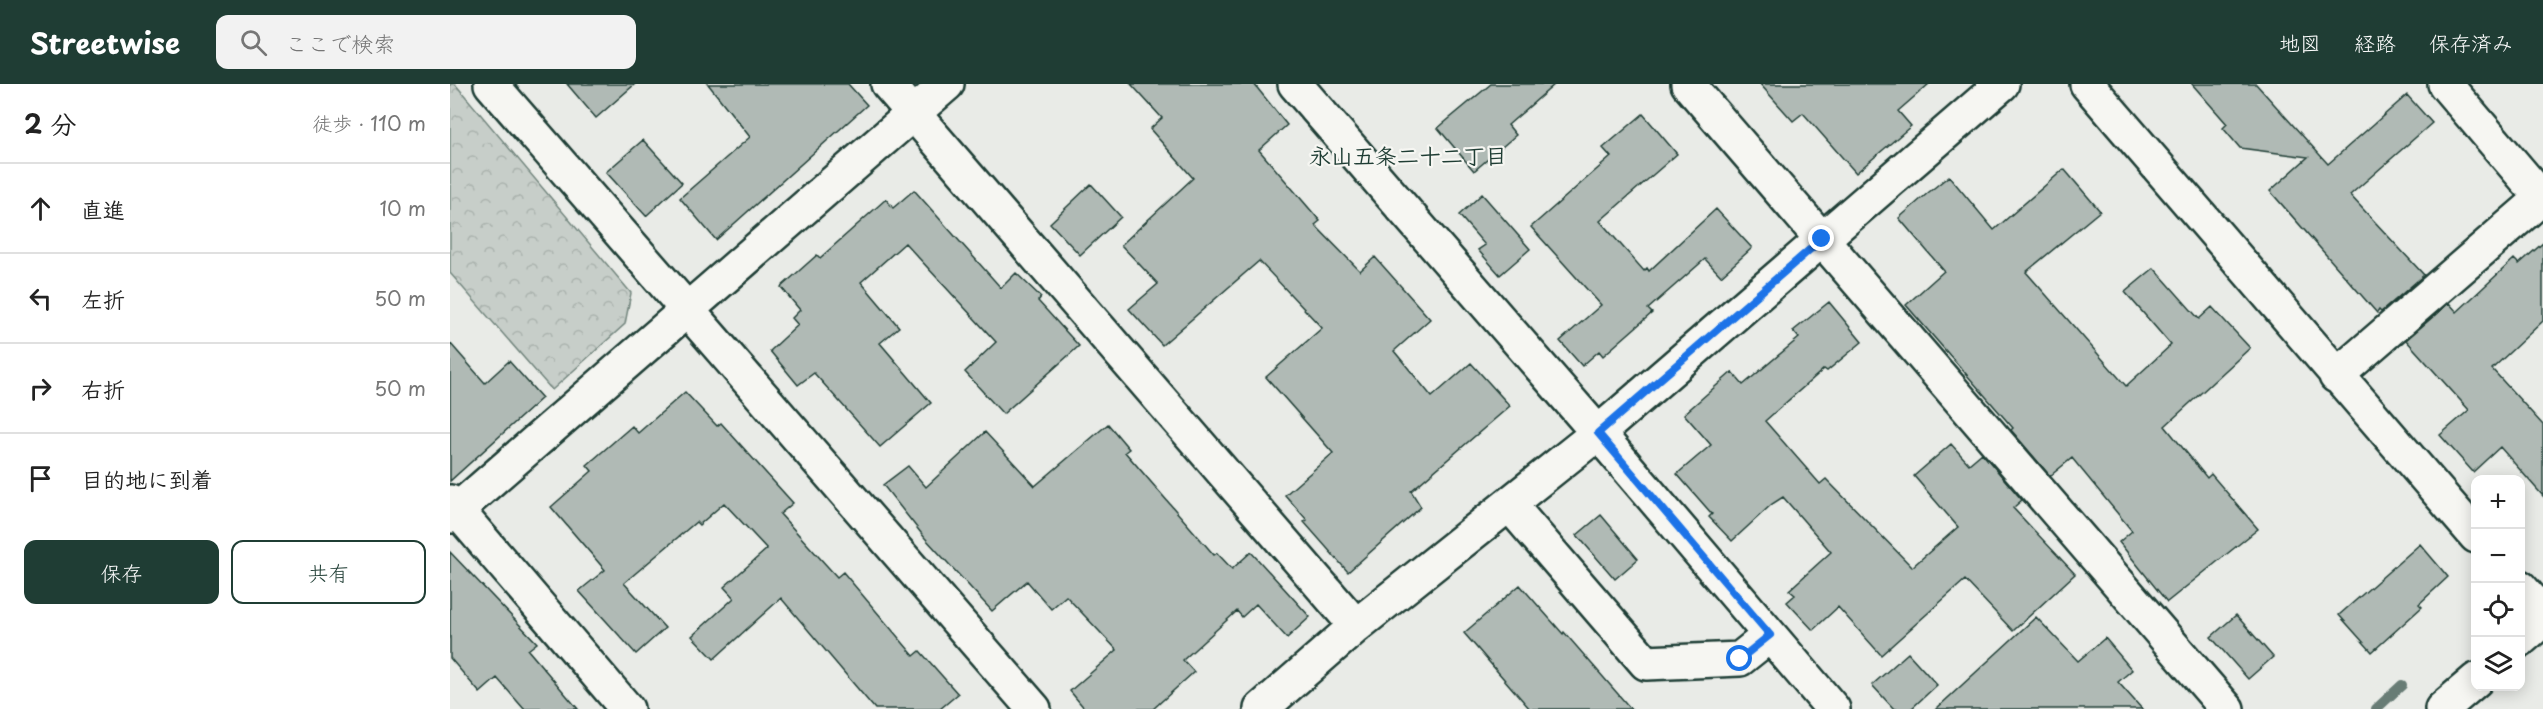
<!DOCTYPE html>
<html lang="ja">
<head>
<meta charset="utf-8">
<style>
  :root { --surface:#fff; --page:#f2f2f2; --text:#222; --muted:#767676; --line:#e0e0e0; --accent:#1f3d34 }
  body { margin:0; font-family:"Playpen Sans","Klee One",sans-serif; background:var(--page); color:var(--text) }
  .controls { position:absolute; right:18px; bottom:18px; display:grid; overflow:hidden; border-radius:12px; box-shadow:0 3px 15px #0003 }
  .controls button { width:54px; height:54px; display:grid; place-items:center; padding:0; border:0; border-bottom:2px solid var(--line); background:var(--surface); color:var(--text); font:30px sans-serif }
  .stop { position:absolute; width:18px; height:18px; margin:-14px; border:4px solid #1a73e8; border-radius:50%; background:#fff }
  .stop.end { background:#1a73e8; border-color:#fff; box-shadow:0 2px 6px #0008 }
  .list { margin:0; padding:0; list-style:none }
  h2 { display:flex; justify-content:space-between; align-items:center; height:78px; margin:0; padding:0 24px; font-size:26px }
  h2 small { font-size:20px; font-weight:400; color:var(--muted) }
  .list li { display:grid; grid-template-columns:39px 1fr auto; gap:18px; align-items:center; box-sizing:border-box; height:90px; padding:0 24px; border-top:2px solid var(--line) }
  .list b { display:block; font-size:22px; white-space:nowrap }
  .list em { font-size:20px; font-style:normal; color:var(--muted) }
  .actions { display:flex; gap:12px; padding:18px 24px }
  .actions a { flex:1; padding:14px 0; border:2px solid var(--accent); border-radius:12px; text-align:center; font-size:21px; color:var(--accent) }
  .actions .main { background:var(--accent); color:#fff }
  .icon { flex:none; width:33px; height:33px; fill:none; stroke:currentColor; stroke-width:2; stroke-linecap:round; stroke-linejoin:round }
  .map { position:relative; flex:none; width:2093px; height:625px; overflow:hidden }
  header { display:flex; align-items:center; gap:36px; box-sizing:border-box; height:84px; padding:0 30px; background:var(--accent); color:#fff }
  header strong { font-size:28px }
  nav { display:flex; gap:33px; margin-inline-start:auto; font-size:21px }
  .search { width:420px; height:54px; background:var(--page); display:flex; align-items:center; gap:15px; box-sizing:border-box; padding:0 21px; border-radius:12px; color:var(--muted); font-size:22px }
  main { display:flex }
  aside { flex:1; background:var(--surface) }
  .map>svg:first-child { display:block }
</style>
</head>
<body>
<header>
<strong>Streetwise</strong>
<div class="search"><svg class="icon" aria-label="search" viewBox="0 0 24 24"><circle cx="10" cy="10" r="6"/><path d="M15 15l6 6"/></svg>ここで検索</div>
<nav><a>地図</a><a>経路</a><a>保存済み</a></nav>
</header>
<main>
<aside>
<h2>2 分<small>徒歩 · 110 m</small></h2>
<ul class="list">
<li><svg class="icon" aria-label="ahead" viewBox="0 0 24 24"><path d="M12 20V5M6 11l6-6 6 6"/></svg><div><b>直進</b></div><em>10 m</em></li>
<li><svg class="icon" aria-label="left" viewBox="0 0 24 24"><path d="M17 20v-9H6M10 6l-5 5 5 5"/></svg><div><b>左折</b></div><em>50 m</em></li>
<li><svg class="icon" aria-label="right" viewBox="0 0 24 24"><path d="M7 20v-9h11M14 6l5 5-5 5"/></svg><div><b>右折</b></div><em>50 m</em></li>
<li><svg class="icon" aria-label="arrive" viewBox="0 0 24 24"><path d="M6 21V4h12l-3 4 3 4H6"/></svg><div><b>目的地に到着</b></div></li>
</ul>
<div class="actions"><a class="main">保存</a><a>共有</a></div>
</aside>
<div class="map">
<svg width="2093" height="625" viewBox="0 0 2093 625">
  <defs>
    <pattern id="park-crowns" width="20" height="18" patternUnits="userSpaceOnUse" patternTransform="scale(1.5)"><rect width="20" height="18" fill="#c7cec9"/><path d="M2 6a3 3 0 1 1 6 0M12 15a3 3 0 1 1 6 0" fill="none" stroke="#aab2ad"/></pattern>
  </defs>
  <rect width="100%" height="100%" fill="#e9ebe7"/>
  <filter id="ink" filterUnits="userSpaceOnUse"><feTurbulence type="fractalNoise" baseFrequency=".0167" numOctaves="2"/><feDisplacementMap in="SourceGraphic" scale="12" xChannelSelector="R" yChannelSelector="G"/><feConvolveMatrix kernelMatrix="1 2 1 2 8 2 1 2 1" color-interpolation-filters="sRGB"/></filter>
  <g filter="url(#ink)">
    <path fill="url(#park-crowns)" stroke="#73867e" stroke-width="1.5" d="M0 0H5L181 209 175 240 102 306 0 189Z"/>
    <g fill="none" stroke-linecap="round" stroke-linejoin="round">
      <path stroke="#687c75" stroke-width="10" d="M1926 625 1952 601"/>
    </g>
    <path fill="#b0bab5" stroke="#1f3d34" stroke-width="1.5" d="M117 0H185L146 34Z
      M258 0H398L417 21 266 156 230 114 300 53Z
      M681 0H804L837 41 809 66 870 137 865 141 910 187 925 173 980 235 944 267 982 313 1021 279 1060 322 961 407 971 423 898 488 854 438 857 436 835 411 883 369 816 293 872 244 809 177 712 261 679 225 708 200 671 161 743 94 700 45 712 34Z
      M1041 0H1105L1058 41 1066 51 1024 87 988 44Z
      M1310 0H1479L1448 27 1461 42 1406 89 1353 29 1343 37Z
      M1742 0H1806L1878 80 1957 11 1982 39 1900 111 1974 191 1931 228 1929 226 1927 229 1820 107 1858 73 1790 64 1773 44 1777 40Z
      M1193 30 1227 70 1150 137 1194 187 1197 184 1199 187 1266 125 1302 164 1271 192 1255 175 1198 225 1202 229 1153 272 1149 267 1132 282 1110 257 1151 221 1081 143 1161 73 1153 64Z
      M193 56 232 99 196 132 156 88Z
      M1614 85 1650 127 1576 188 1676 302 1721 261 1675 208 1704 184 1749 235 1762 223 1800 264 1715 342 1757 394 1761 390 1808 445 1717 518 1669 458 1682 447 1622 374 1600 392 1561 346 1563 344 1456 221 1494 187 1449 134 1479 108 1499 92 1544 146Z
      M641 100 671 133 630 171 600 139Z
      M464 106 551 204 566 189 591 213 588 217 629 262 553 330 515 288 546 258 455 159 411 198 449 243 430 259 481 319 430 363 364 289 348 301 320 267 348 241 342 234 350 226 331 203 367 171 370 174 436 115 443 124Z
      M1032 110 1080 165 1050 191 1028 166 1035 161 1009 131Z
      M2093 159V237L2042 285 2093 341V412L2050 363 2023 388 1990 351 2019 326 1956 256 1999 219 2007 228 2064 175 2069 180Z
      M1379 218 1412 258 1377 287 1374 285 1315 337 1370 400 1376 395 1462 483 1508 443 1464 392 1501 360 1519 380 1532 369 1572 416 1563 424 1625 490 1563 547 1515 496 1431 571 1388 523 1363 546 1337 518 1345 511 1339 506 1381 468 1333 413 1322 420 1282 457 1259 433 1262 430 1227 390 1261 361 1234 330 1282 288 1293 301 1349 254 1343 247Z
      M0 259 35 299 59 277 92 314 0 397Z
      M235 308 267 342 271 339 343 419 330 430 387 493 393 488 464 572 470 567 508 610 490 625H425L331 514 264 575 242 552 284 514 274 503 317 465 274 419 249 441 246 438 174 499 215 544 186 570 129 507 155 486 101 423 142 387 137 381 182 342 188 349Z
      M658 340 679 365 675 368 764 471 767 469 782 485 801 468 860 533 837 554 806 520 792 533 787 527 733 576 744 588 703 625H635L620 607 667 566 616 512 601 525 577 497 542 527 475 454 433 401 458 382 476 403 535 348 585 402Z
      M1151 431 1188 475 1165 495 1127 451Z
      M1970 460 1998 493 1969 520 1972 523 1922 568 1889 531Z
      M0 468 87 559 78 566 128 625H74L47 594 30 609 0 574Z
      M1070 501 1113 550 1114 548 1181 625H1080L1014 549Z
      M1786 531 1823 573 1798 595 1761 553Z
      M1586 533 1628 577 1655 554 1682 586 1668 598 1692 625H1486Z
      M1458 569 1487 601 1461 625H1444L1422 601Z"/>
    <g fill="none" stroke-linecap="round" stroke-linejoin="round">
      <g stroke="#1f3d34" stroke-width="38">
        <path id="minor" d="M41 0 584 625
          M438 0 906 542
          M845 0 1148 349 1383 625
          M1238 0 1777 625
          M1637 0 2026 452
          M1995 0 2092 114
          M1886 292 2093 113
          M0 418 177 625
          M1059 420 1196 579 1290 575 1320 551
          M0 432 497 0
          M2070 503 2093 529
          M2070 556 2093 536
          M811 625 906 542 1148 349 1552 0
          M1992 625 2026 596"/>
      </g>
      <use href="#minor" stroke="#f6f6f2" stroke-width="33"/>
    </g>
  </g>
  <g fill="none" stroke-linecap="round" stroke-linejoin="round" filter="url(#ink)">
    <path stroke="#1a73e8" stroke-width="8" d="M1290 575 1320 551 1148 349 1372 155"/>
  </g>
  <g text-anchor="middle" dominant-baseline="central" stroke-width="4.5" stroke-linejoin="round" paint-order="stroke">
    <g font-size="22" font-weight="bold" fill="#1f3d34" stroke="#f6f6f2">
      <text x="958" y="70">永山五条二十二丁目</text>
    </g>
  </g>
</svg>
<div class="controls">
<button>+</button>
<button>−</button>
<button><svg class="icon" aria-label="locate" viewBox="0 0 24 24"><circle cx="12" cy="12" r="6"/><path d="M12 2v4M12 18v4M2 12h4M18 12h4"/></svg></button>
<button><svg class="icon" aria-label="layers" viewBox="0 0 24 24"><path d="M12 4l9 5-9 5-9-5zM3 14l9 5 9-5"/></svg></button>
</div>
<div class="stop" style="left:1290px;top:575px"></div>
<div class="stop end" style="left:1372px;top:155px"></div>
</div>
</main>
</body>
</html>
